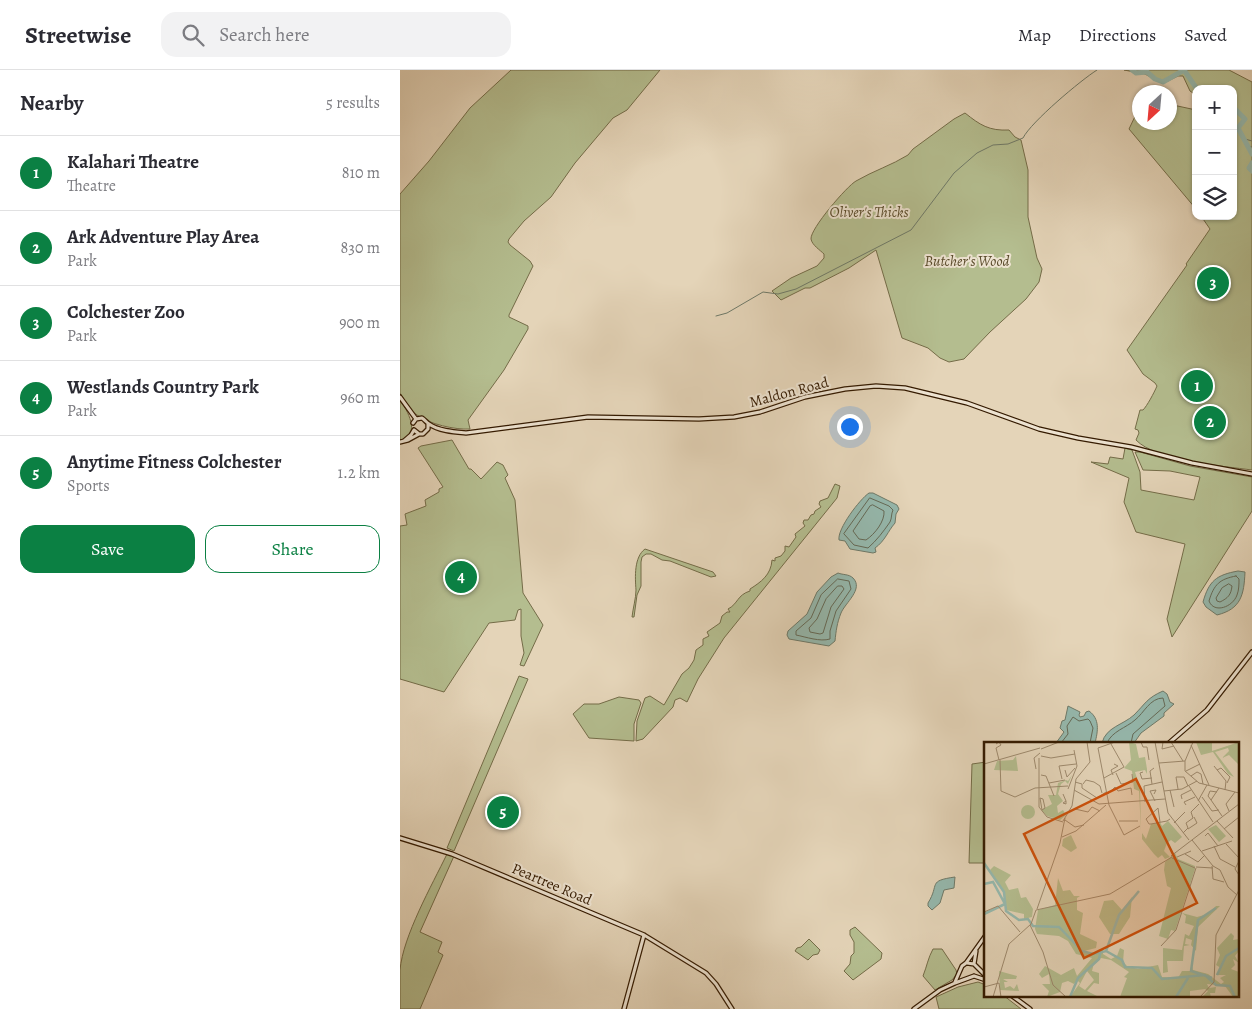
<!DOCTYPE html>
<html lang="en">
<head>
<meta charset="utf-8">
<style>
  :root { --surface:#fff; --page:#f2f2f3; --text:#2b2b33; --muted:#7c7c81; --line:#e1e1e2; --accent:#0b8043 }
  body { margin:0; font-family:Alegreya,serif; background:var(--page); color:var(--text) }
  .controls { position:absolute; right:15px; top:15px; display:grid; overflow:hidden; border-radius:10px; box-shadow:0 1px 4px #0004 }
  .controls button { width:45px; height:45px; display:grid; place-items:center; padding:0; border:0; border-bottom:1px solid var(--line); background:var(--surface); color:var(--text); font:25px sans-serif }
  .compass { position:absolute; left:732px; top:15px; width:45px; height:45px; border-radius:50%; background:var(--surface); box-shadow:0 1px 4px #0004; rotate:206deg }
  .you { position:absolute; left:449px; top:356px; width:18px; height:18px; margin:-12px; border:4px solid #fff; border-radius:50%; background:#1a73e8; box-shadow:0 0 0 8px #1a73e833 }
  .badge { display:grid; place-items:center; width:32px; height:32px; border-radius:50%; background:var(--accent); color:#fff; font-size:16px; font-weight:700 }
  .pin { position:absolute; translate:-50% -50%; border:2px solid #fff; box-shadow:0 1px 5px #0006 }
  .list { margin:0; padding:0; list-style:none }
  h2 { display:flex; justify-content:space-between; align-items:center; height:65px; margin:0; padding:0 20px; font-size:21px }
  h2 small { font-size:16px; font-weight:400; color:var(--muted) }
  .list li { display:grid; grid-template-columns:32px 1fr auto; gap:15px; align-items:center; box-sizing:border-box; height:75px; padding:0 20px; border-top:1px solid var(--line) }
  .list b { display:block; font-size:19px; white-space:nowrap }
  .list p { margin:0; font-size:16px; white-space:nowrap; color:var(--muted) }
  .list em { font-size:16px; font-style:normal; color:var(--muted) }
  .actions { display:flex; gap:10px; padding:15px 20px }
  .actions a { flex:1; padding:11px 0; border:1px solid var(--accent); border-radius:15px; text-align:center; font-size:18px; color:var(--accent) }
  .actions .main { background:var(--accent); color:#fff }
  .icon { flex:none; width:28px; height:28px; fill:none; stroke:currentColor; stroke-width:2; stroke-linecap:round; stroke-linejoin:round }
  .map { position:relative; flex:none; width:852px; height:939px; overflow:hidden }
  header { display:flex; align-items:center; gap:30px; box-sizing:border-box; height:70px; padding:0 25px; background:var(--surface); border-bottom:1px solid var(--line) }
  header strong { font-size:24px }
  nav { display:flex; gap:28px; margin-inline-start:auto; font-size:18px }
  .search { width:350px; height:45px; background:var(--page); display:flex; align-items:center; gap:12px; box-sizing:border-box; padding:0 18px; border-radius:15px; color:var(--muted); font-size:19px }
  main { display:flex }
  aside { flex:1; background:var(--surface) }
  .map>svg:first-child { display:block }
</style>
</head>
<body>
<header>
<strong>Streetwise</strong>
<div class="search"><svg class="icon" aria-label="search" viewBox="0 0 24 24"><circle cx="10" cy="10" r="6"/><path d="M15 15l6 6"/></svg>Search here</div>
<nav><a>Map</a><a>Directions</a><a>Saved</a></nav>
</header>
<main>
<aside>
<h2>Nearby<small>5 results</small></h2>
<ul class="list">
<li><span class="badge">1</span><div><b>Kalahari Theatre</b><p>Theatre</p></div><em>810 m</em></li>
<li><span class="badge">2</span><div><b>Ark Adventure Play Area</b><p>Park</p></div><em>830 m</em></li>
<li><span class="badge">3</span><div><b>Colchester Zoo</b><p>Park</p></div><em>900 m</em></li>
<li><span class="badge">4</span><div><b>Westlands Country Park</b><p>Park</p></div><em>960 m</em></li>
<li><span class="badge">5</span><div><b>Anytime Fitness Colchester</b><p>Sports</p></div><em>1.2 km</em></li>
</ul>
<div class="actions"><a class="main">Save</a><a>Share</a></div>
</aside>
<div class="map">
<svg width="852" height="939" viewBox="0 0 852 939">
  <rect width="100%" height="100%" fill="#e4d4b8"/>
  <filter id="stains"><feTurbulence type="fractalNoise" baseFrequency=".004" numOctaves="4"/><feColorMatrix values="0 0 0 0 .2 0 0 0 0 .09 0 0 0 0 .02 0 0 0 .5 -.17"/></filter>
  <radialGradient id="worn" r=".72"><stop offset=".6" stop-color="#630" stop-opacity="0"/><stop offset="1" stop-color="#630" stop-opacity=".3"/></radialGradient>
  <path fill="#b4bd8f" stroke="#746c48" d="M111 0H260L227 40 213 48 175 93 151 127 124 151 109 169 108 172 110 175 130 191 133 196 109 245V247L128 256V259L104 300 68 350 70 359C55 360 29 354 17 345 9 340 5 331 0 323V124L29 91 70 38Z
    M724 0H829L852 12V400C823 396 756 391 736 370L739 363 738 360 735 359 740 340H743C747 336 754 323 757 316L755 313 743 304 727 280 787 195 786 194 810 159 801 146H833V52L836 49 833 44V19H796V25L790 21 783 6H778L768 11H758L745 4Z
    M770 31 773 35 796 40V139L729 59 739 38 740 52H770Z
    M565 43C580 55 589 61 609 60L615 67 621 70 628 100V147L637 188 642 199 639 212 626 229 590 262 564 289 549 292 540 288 528 278 502 268 476 180 449 198 410 218H405L381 230 372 221 391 208 417 196 424 188V184C420 180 412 175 411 169 410 159 447 116 456 111 473 101 492 95 508 85L513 79 554 49Z
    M0 329C7 341 22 364 0 370Z
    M52 370 69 399H71L81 409 97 392 103 395 108 405 105 408 115 430 123 523 143 555 124 596 120 595 124 583 121 566V539L118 540 115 550 89 553 44 622 0 609V456L7 455 5 444 26 436 25 430 39 422V419L43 417 18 378 21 376Z
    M725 378 732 380 740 402 741 420 794 430 800 407 770 401 743 400 735 382H740L790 396 852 407V441L772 567 767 549 785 474 736 462 724 432 729 408 691 392 708 394 710 387 723 389Z
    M435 414 440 416 437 428 324 568 298 609 287 632 280 628 275 630 273 637 243 669 236 671 237 651 245 628 250 626 264 635 282 604 289 598 294 590 296 580 303 575V569L309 566 307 562 320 553 322 546 327 542H330L328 539C338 534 337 525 350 521V519C361 512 371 505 372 490L375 491V488L381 486 385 481V476L389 477 396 467 395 464 405 456 403 453 404 450H408L411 445 414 444 415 441 421 437 419 434 420 431 428 428Z
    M245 479 313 502 316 506 311 507 270 491 262 490 251 484H246L242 487 241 492V516L237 525 234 547H232C233 538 236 528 236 520 235 507 234 487 245 479Z
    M119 606 128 609 54 781 47 778Z
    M219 627 239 630 241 633 234 654V671L189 668 173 644 184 634H199Z
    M586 692V793H569L572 694Z
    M47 784 54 786 20 862 42 872 38 882 43 885 20 939H0C0 926 0 913 0 900 3 866 32 815 47 784Z
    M455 857 482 883 481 889 453 910 444 901 450 894 451 886 454 883V872L450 865V860Z
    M409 869 420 880 418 884 413 885 408 890 395 881 397 878 401 877Z
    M533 879H542L556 900 557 904 552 910 535 920 523 906C527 896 528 888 533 879Z
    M578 912 586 915V925H603L621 939H539L536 927 558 917Z"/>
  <path fill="#95b8ad" stroke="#6e7968" d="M469 423H473L497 435 499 439 496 444 495 453C488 461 485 471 475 478L476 482 473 483 450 479 445 471 439 470C437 459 460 429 469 423Z
    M838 501 845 502C844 525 841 539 817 545L806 537 803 532C809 511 816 505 838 501Z
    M438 503C443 505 449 504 453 508 464 519 445 533 441 543 437 553 436 561 435 571L429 576 389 569 387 565 388 561 407 544 417 522 431 507Z
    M763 621 767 624 770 632 774 634 764 643V646L741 663 734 673H702C706 657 723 655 734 645 746 633 747 628 763 621Z
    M668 636 680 642 679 645 680 647 684 646 686 642 689 641C700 649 698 661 695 673H656L664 662 660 658 662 651 665 650Z
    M555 807 554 818 544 820 540 833 532 840 528 836V833C540 814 527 811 555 807Z"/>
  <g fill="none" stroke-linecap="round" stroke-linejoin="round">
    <path stroke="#646956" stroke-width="1" d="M470 428 489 436 493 440C491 444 492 448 490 452 483 462 477 470 468 478L454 475 444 464Z
      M473 435 484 441C485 451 475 464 466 470L459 469 453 461 470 436Z
      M836 506 839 509C839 514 839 520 837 525 833 537 814 544 809 531 814 514 820 509 836 506Z
      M438 509 449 511 451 519 436 541 430 561V569C420 572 406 567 396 565V561L411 548 421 525Z
      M829 514 832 516C831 525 828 528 820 532L817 531 816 528 822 518Z
      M438 516H442L444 519 431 537 423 563 420 564 410 562 409 558 417 549 426 529Z
      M661 673 668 664 667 656 673 647 679 651 688 649 690 651 693 658 690 673
      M707 673C712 661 726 658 735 650 744 643 750 628 763 628L765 636 733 664 731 673"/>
    <path stroke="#6e7968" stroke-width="1" d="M845 69 852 71
      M849 76 852 77
      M316 246 327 243 363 222 378 224 396 219 511 160 554 103 577 83 593 75 608 74 623 68C631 52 681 10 697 0"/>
    <path stroke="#95b8ad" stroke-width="5" d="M732 0 736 3 747 2 755 9 763 12 784 0
      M784 0 797 19
      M833 37 845 49 838 58 852 84
      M852 93 849 98 852 101"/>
    <g stroke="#341a00" stroke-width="5.5">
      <path id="secondary" d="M0 327 16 349
        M13 353 16 349 22 348C25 350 26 352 29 354 39 361 55 362 66 363L188 347 299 349 334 347 360 342 405 327 445 319 476 316 505 318 567 333 639 359 678 368 731 377 792 393 852 404
        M14 360 19 364H23L28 359V354
        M4 371 11 365 14 360
        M0 372 8 370 19 364
        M769 673 807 640 852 582
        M0 768 52 784 244 865 306 903 316 914 332 939
        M567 893 574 894 586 906
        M574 894 576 881
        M574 906 586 910
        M555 912 562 896 566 893 586 865
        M611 925 630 939
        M224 939 244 865
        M514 939 540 920 555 913 574 906"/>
    </g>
    <use href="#secondary" stroke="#ede3d1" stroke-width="3"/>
  </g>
  <g text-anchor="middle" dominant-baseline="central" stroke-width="4" stroke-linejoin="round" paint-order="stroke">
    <g font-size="15" font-style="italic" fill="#5a4b2b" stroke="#ede3d1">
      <text x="469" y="142">Oliver's Thicks</text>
      <text x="567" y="191">Butcher's Wood</text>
    </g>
    <g font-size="15" fill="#341a00" stroke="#ede3d1">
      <text transform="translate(389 322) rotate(-15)">Maldon Road</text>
      <text transform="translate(152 814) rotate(23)">Peartree Road</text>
    </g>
  </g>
  <g transform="translate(584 672)">
    <rect width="255" height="255" fill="#e4d4b8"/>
    <path d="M145 0 152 2 155 16 161 15 163 27V32L161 28 151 30 156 46 157 89 155 49 150 47 148 29 140 26 147 18ZM212 0H228V9L255 0V23L245 13 238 16 245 9 244 6 231 10 250 35 244 32 229 10 217 13ZM32 14 34 29 10 28 13 19 29 18ZM88 33 84 42 81 39 77 42 74 52 79 59 73 64 74 71 79 68 82 73 76 78 63 74 57 68 68 62 64 53H72L74 41 82 38 84 39ZM37 70a7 7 0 1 1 14 0a7 7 0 1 1-14 0ZM184 79 198 95 191 101 187 98 183 101 180 109 186 115 181 117 178 113 174 116 170 112 158 97V91L162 97 167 82 176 80 178 84ZM232 83 242 94 235 100 224 87ZM87 93 93 106 87 110 78 104 79 97ZM191 111 194 117 211 124V127L191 189 187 188 184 197 175 194 187 146 183 144 180 128 181 120ZM10 124 27 133 21 140 25 148 34 146 37 156 42 155 49 167 48 175 40 177V172L22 168 20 150 6 128ZM74 136 79 149 86 148 90 154H96L93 156V168L99 171 96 192 113 200 112 206 100 209 109 211 119 207V212L127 217 133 214 136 206 140 208 139 220 143 224 154 227 174 223 178 235 194 236 198 229H207L208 224 209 228 224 232 237 242 240 240 236 236 242 233H232L237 226 232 223 236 213 233 206 247 191 250 194 249 198 255 197V209L251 214 255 221 249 217 251 223 247 227 255 230V255H249L241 244 223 242 225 246 232 245 231 251H226L227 255 219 254 224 249 221 247 206 249V255H136L143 236 140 235 145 230 127 218 117 216 110 221 108 229 115 231V242L110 241 103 249 115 255H86L96 241 93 238 90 242 84 239 78 241 76 250 63 255 65 249 58 242H66L65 232 58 236 55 232 61 224 77 233 90 226 93 234 108 216 92 212 84 199 75 194 53 192 51 187 54 168 71 163ZM103 229 110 238 101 248 95 244ZM148 155 146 175 135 192H126L115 175 120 159 129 158 138 168ZM232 164H236L214 185 212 209 207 203 208 198 202 196 201 202 206 203 200 204 199 219H183L184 230 179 231V206L198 208 201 192 205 194 210 184 201 181 202 174 198 171 213 175 224 172ZM15 229 33 234 32 237H19L24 240H20L21 246 26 244 30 247 33 242 35 249 16 248Z" fill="#b4bd8f" fill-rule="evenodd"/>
    <path fill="none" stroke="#95b8ad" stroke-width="2.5" d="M0 121 20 150 22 169 35 178 44 177 49 184 75 185 98 209 109 212 122 209 138 218 141 225 168 226 178 237 221 233 232 243 246 244 251 255M0 142 9 140 21 162M0 172 21 162M122 209 135 173 155 149M233 233 242 214 255 206M228 236 207 229 214 178 232 166M86 255 94 236 115 217 117 208M192 255 204 236"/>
    <path fill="none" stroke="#9e8a6e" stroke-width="1" d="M157 0 159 5H163L165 18M171 0 184 71 205 98M179 0 178 7 190 4M187 0 199 19M209 0 201 19V29L215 41 255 51M12 2 15 0 17 3 12 6 15 18M207 3 225 43M114 6 125 63 140 93 156 84M114 6 131 0M57 7 75 0M57 14 67 16 91 12M55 16V65L63 75 79 80M16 18 17 49 31 55 51 46 84 44M175 21 201 19M0 22 56 6M230 24 242 39 241 48M52 27 50 16 56 11M81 28 83 35 91 26M233 28 237 26 246 35 243 41M202 29 216 22M159 30 156 31 158 37 168 36M132 31 137 42 149 40 148 32M57 33 62 34 70 54M129 33 127 28 134 24 130 22M207 34 213 30 217 32 219 42M120 36 140 25 127 2M78 37 75 24 92 22M91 40 98 42V46L113 56 122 50M65 41 81 38M99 42 102 38 110 40 116 44 118 51M168 42 166 29 170 26M205 44 229 80M235 46 227 58 238 74M84 47 93 24 90 8M194 47 192 35H200L204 44M90 48 115 62 181 57M186 48 190 65M180 49 198 47 213 39M79 52 82 59 79 61 82 62V59M124 52 131 45 134 49 147 46 148 53M170 52 172 48 166 49 171 59M218 55 228 69 235 68M56 56 59 57 61 66 58 68ZM198 57 197 53 207 48M227 58 224 54 226 49 233 50M214 59 223 43M161 60 160 44 178 40M202 63 200 60 211 55M91 67 104 70 108 65 116 69M245 69 242 62 251 50M81 78 91 85 100 83M79 79 88 64 92 37 106 20 103 0M135 79H154M233 79 249 96M176 80 174 66 162 77 165 82H167L183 79 186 77M190 81 201 70M204 87 213 81 210 75M240 87 255 75M199 91 204 86 202 81 209 76 207 70 215 62M221 94 224 91 234 104M78 95 92 89 122 63M208 98 229 124M242 102 255 116M230 104 236 117 251 125M218 109 248 99M201 112 214 120 221 113M187 114 255 62M193 115 207 109M188 116 211 126M255 119 251 127 255 133M228 124 229 137 240 140M229 124 236 128 244 145 253 153M212 125 229 126M53 167 76 101 81 76M0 170 14 164 36 190M46 183 59 210 69 243 82 255M177 204 192 188 212 126M0 245 15 241 17 255M9 255 25 202 47 182 52 168 126 152 188 115M216 255 230 240 232 193 255 148"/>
    <path fill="#cd500a" fill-opacity="0.15" stroke="#cd500a" stroke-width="2.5" d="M152 37 213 161 100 216 40 92Z"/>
    <rect width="255" height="255" fill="none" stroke="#341a00" stroke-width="2.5"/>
  </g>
  <rect width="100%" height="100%" filter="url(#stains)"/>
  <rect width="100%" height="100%" fill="url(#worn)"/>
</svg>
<div class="controls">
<button>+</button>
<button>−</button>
<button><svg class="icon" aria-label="layers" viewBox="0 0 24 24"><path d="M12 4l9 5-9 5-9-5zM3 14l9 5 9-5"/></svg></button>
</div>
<svg class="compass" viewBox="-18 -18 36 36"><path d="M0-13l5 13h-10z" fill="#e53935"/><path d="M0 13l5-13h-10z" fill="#7c7c81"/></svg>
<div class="you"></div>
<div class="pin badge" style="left:797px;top:316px">1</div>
<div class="pin badge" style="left:810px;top:352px">2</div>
<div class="pin badge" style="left:813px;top:213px">3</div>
<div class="pin badge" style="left:61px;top:507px">4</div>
<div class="pin badge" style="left:103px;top:742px">5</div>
</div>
</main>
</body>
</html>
